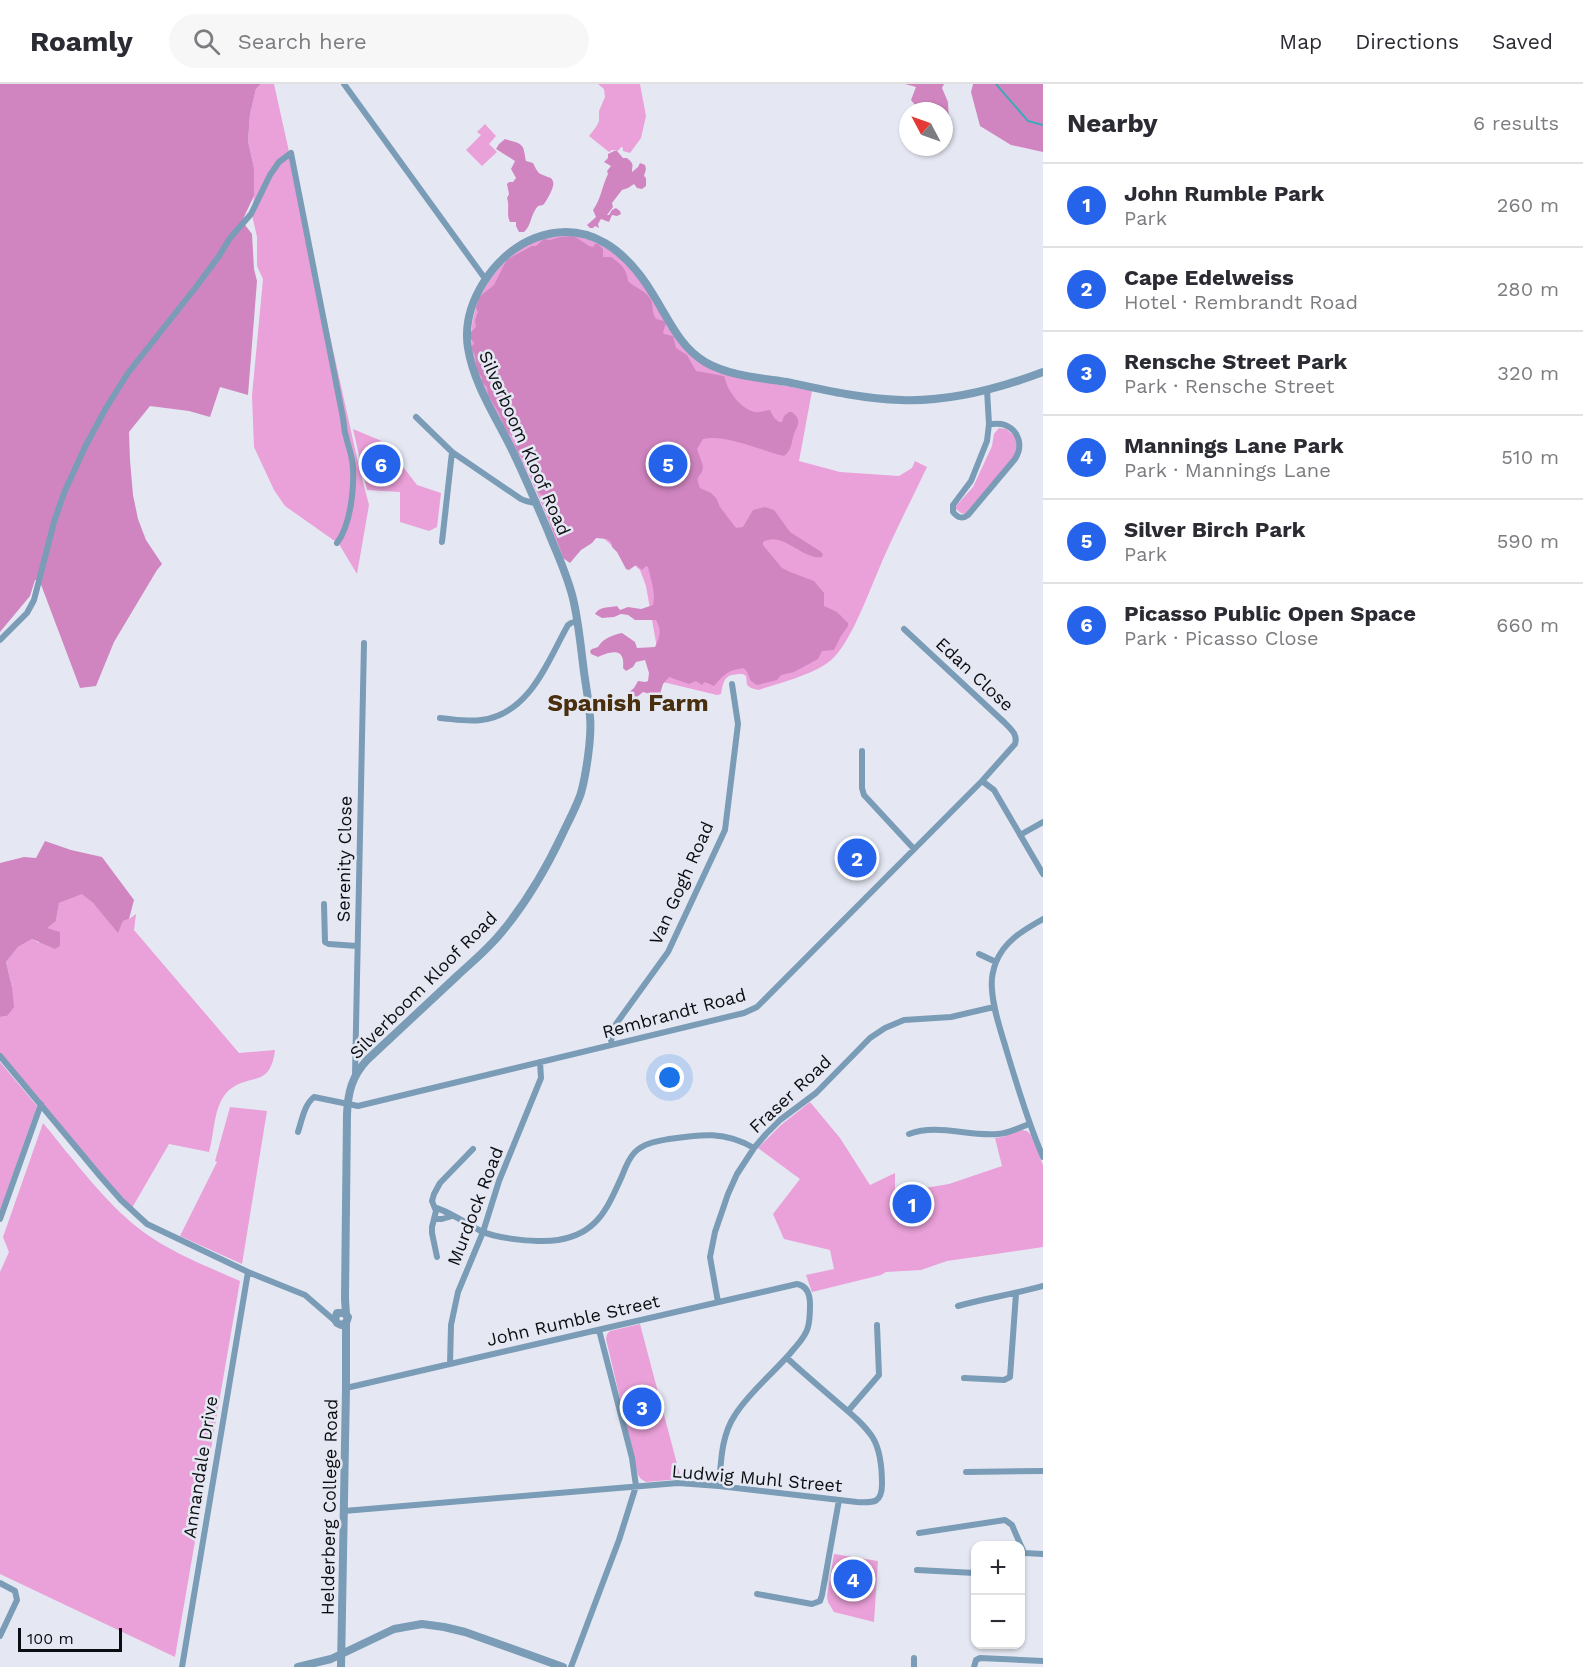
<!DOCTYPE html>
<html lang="en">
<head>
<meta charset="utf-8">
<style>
  :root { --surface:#fff; --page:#f7f7f7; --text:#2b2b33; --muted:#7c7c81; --line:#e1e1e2; --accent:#2563eb }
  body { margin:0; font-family:"Work Sans",sans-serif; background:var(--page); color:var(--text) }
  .controls { position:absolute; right:18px; bottom:18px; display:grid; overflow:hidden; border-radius:12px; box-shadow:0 2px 4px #0004 }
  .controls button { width:54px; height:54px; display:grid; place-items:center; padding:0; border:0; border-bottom:2px solid var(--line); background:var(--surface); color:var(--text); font:30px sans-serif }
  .compass { position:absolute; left:899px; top:18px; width:54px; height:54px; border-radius:50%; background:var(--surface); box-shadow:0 2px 4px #0004; rotate:311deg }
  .scale { position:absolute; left:18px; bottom:15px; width:104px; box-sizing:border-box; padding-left:6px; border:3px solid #0c0d10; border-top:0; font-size:16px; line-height:21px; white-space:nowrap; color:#0c0d10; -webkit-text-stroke:4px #e5e8f3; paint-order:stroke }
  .you { position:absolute; left:670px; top:994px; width:21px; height:21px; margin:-15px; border:4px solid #fff; border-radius:50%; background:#1a73e8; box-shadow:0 0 0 9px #1a73e833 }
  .badge { display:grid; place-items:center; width:39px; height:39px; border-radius:50%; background:var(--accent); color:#fff; font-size:20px; font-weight:700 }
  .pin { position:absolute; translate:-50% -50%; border:3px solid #fff; box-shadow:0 2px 6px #0006 }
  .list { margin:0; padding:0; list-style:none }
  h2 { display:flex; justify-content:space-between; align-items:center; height:78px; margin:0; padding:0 24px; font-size:26px }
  h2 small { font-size:20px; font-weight:400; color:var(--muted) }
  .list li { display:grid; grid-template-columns:39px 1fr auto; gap:18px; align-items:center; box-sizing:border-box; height:84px; padding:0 24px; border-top:2px solid var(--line) }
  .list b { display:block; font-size:22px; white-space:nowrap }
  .list p { margin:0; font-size:20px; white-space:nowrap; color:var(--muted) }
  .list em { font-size:20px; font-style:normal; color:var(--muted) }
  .icon { flex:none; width:33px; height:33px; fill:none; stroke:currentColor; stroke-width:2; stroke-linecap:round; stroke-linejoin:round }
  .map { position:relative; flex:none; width:1043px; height:1583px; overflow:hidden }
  header { display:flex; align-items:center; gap:36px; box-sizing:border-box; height:84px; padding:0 30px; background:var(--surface); border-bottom:2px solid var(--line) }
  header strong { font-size:28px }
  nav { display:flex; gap:33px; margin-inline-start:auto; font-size:21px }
  .search { width:420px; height:54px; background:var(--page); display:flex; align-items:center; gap:15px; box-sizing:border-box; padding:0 21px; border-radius:33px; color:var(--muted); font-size:22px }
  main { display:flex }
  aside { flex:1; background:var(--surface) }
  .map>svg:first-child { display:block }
</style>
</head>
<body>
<header>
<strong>Roamly</strong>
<div class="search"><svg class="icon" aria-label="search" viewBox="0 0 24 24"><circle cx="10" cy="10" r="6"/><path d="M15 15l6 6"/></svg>Search here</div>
<nav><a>Map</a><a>Directions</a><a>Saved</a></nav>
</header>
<main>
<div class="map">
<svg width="1043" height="1583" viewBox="0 0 1043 1583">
  <rect width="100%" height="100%" fill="#e5e8f3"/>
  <path fill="#eaa0d8" d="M261 0H274L359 383 369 421 357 490 339 460 285 422 274 406 254 363 252 312 263 195 257 182V153L252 131 254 112V84L248 57 250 30 256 5Z
    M598 0H640L646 32 641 54 630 69 623 67V64L621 63 618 67 612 66 609 68 589 52 596 43 599 37V27L605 13 604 5Z
    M485 40 496 52 489 60 497 68 482 82 466 66 481 51 477 48Z
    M558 151 581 153 596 158 611 167 626 179 641 197 678 258 688 269 749 295 812 307 799 377 840 388 899 392 912 384 915 377 927 383C910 419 891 455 876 492 866 515 849 562 830 577 812 591 780 599 758 606L751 604 747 601 746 592 743 590C726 590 724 593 721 610L717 611 663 598 646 502 640 486 601 452 562 471C550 442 539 411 525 383 510 352 489 322 478 289 463 249 474 210 503 180 512 171 524 161 536 157 543 154 551 153 558 151Z
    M999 344 1006 345 1016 353 1018 369 965 430 961 429 956 425V422L973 403 992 362 994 350Z
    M353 345 384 358 417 401 441 409 437 443 429 447 400 438V408L367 406Z
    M82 809 93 819 118 848 123 837 129 835 136 830 134 846 239 969 275 966C270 1005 251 988 229 1006 213 1021 215 1048 209 1068L169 1060 132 1124 122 1115 0 970V933L7 932 12 903 6 878 18 863 32 855 39 859 46 844 56 837 59 819Z
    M0 978 37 1022 0 1127Z
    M810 1018 840 1054 870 1101 895 1089V1109L949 1100 1002 1082 995 1054 1002 1053 1021 1046 1027 1047 1031 1051 1043 1081V1163L947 1177 921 1186 886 1188 881 1191 812 1208 806 1191 834 1185 830 1166 784 1155 773 1130 800 1095 758 1064 781 1041Z
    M230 1023 267 1027 242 1180 180 1152 217 1078 215 1077Z
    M43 1039C73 1075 105 1119 142 1147 172 1169 206 1182 240 1197L175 1573 0 1490V1188L9 1168 3 1153Z
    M640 1240 681 1395 646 1398 641 1395 638 1391 606 1255 607 1250 610 1247Z
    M834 1470 878 1477 874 1538 834 1528 828 1518 827 1512Z"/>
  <path fill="#d185c0" d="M0 0H261L256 5 250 30 248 57 254 84V112L242 137 252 150 254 185 257 197 248 311 220 303 210 333 189 327 150 322 129 348 130 376 133 411 138 435 146 456 162 480 157 486 114 558 96 602 80 604 40 498 35 496 30 512 0 548Z
    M905 0H944L942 4 948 18 949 37 944 35V27C927 27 922 31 911 16L916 3Z
    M973 0H1043V68L1011 61 980 42 971 8Z
    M505 55C513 58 523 58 524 67 525 70 525 74 526 77L533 79C539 91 538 89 551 94 553 97 554 98 553 102 552 107 546 118 543 121L538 122C530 131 532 141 524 148H519L516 142V138H510C506 131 510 122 507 114L509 110 507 100 509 98H513L516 94 511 85 515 77 496 65 499 60Z
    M614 67H617L623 74H627C635 81 632 80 632 88L638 83 640 79 645 81 646 85 644 92 646 94V102L642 105 637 104 634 100 628 104 622 106 612 119 613 123 607 131H609L612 126 616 124 620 127 621 130 617 132 612 131 609 138 601 135 598 140 599 144 595 142 593 144H590L587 141 596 133 593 126C601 115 602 102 608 90L607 87 611 82 604 78 608 74V70Z
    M574 152 589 162 593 163 595 160H598L603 165V173H611C621 180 627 185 628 197 635 204 647 207 651 216 654 223 651 227 656 235L664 237 666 239 663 248 664 250 673 252 676 264 687 271 696 287 724 292C725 295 726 298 727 301 731 311 744 327 756 328 761 329 765 326 770 326L774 334 779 338H782L784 332 789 328H792C795 331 797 332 798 336 799 342 795 346 794 350 791 359 792 366 784 372 763 367 724 350 703 355L697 365 703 382 702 388C696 396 697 395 700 404L711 409 716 414 720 423 736 444 743 443 753 426 765 423 774 426 790 448 820 467 823 470 822 473C804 477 782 446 763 458V461L782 484 790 488 814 497 824 509V522L837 528 848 539V542L841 552 834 566 822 567 818 575 807 581 794 588 781 591 777 596 757 601 751 597C749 594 748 586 743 584 742 584 740 585 739 585 727 586 721 594 714 602L705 598 702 601 696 597 689 600 669 593 663 600 660 610H650L643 608 637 613 630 612 628 609 634 604 638 597 645 598 648 597 649 589 645 576 636 578 633 583 626 587 623 584C623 581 624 577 622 573 619 564 604 570 598 573L591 570 590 567 592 565 598 563C603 554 613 551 622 549L635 558 637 564 655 563C660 553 662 546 656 536H635L628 531 621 530 614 533 602 534 595 530C599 522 609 524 617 522L620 526 628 523 641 525 653 521C656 509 651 496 648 483L646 482 642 486 636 481 629 486 626 485 617 468 612 463 611 458 607 455 596 454 592 459 581 466 570 479 563 474C559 459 553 447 548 433 545 426 548 421 546 414L538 408 537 406H542V403L531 395C531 389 536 385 538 379L537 378 529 381 526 380C523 373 516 367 515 361 514 358 515 355 515 352L509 350 504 342 499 329 488 311 487 303 481 298 482 294 477 287 475 271 471 264 474 259 470 254 471 248 476 243 475 236 478 228 476 224 479 213 494 201 505 179 508 175 532 162H536L544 155 550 156 560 153Z
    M45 757 71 766 102 773 134 816 129 835 123 837 118 849 93 819 82 810 59 819 56 837 47 844 60 848V862L55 865 32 855 18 863 6 878 12 903 14 923 7 932 0 933V779L24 773 36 774Z"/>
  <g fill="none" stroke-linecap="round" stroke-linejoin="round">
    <path stroke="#42a8b9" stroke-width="2" d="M996 0 1028 37 1043 41"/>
    <path stroke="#7a9cb6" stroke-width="6" d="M344 0 486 196
      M987 306 989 340 987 357 971 397 953 421V428C957 433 962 436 968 431L1015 375C1023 363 1020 347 1005 341 1000 339 994 340 989 340
      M416 333 452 368 521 415 526 417 535 419
      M442 458 452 368
      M0 556 27 529 34 516 54 438 64 409 85 363 106 324 128 289 196 203 219 172 230 154 251 130 270 91 279 78 291 69 343 334C344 350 346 353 350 367 357 391 352 439 337 459
      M440 634C453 635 468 638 481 636 530 630 547 578 568 541L571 539 577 537
      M862 667V704L864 711 914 765
      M982 697 994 706 1043 790
      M1020 751 1043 738
      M324 820 325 858 329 860 357 862
      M1043 835C1024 846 1005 856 996 878 993 886 991 896 992 905 993 926 1001 947 1007 968 1018 1004 1028 1039 1043 1073
      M979 870 996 878
      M612 961 611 956 616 940 668 868 725 746 738 640 732 600
      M0 972 100 1092 121 1116 147 1140 248 1188 305 1211 335 1237
      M355 991 364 559
      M298 1048C302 1036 304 1021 314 1013L358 1022 744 929 757 923 982 697 1015 660C1018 651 1011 645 1005 639L904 545
      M909 1050C938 1039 968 1053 998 1050 1009 1049 1019 1044 1029 1040
      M436 1124C450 1128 467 1140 481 1147 497 1155 540 1159 558 1156 597 1150 607 1125 622 1092 625 1084 629 1074 635 1068 644 1059 658 1057 669 1055 701 1050 725 1047 754 1064
      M0 1135 41 1020
      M434 1135H442L452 1132
      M437 1173 432 1149V1143L436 1127 432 1117 434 1110 440 1099 473 1065
      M718 1218 710 1173 715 1148 728 1110 737 1090 754 1064 766 1050 780 1036 816 1009 870 954 885 944 904 936 951 933 994 923
      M958 1222C986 1214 1015 1210 1043 1202
      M450 1280 451 1241 458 1208 483 1148 499 1097 541 994 540 978
      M964 1294 1004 1296 1010 1293 1016 1210
      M346 1304 797 1200C807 1202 810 1210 810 1220 810 1228 810 1236 808 1243 806 1252 799 1259 793 1266 776 1287 749 1308 735 1331 721 1352 721 1378 719 1402
      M848 1327 879 1291 877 1241
      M966 1388 1043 1387
      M344 1427 678 1399 719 1402 857 1418C874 1419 882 1419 882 1400 882 1386 880 1366 873 1354 864 1340 849 1328 836 1317 820 1303 803 1289 787 1274
      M919 1449 1005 1436 1012 1441 1024 1469
      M1024 1469 1043 1470
      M917 1486 975 1489
      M0 1499 15 1507 17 1516 0 1552
      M757 1510 812 1520 820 1517 822 1511 839 1416
      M182 1583 248 1188
      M571 1583 619 1456 636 1402 632 1374 599 1246
      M914 1583V1574
      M974 1583 976 1576 980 1574 1043 1577"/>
    <path stroke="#7a9cb6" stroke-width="8" d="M346 1230 345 1215 347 1030C348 1008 352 992 367 976 397 948 427 920 457 892 472 878 488 865 501 849 526 819 545 787 562 751 568 738 576 724 581 709 586 691 592 652 590 633 589 618 586 603 584 588 581 565 579 542 574 519 569 494 557 470 548 447 537 421 526 395 514 370 498 336 474 302 468 264 461 220 494 170 535 154 589 134 628 168 654 212 669 236 680 263 705 278 729 292 761 294 787 298 824 306 863 315 901 316 949 318 998 305 1043 288
      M298 1583 331 1575 394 1545 422 1540 444 1543 465 1548 563 1583
      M341 1583 346 1304V1239L348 1233 344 1229H337L335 1235 337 1239 341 1241 346 1239"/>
  </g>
  <g text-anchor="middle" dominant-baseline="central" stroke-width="5" stroke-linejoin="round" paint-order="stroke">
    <g font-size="18" fill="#0c0d10" stroke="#e5e8f3">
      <text transform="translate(525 359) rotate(66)">Silverboom Kloof Road</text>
      <text transform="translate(975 590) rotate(43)">Edan Close</text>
      <text transform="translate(344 775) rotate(-89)">Serenity Close</text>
      <text transform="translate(681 799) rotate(-66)">Van Gogh Road</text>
      <text transform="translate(423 901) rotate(-45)">Silverboom Kloof Road</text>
      <text transform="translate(674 929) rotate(-15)">Rembrandt Road</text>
      <text transform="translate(790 1010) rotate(-43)">Fraser Road</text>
      <text transform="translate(475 1122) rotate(-69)">Murdock Road</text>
      <text transform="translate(573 1236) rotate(-13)">John Rumble Street</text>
      <text transform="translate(200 1383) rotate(-81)">Annandale Drive</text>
      <text transform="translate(757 1394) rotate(5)">Ludwig Muhl Street</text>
      <text transform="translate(329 1423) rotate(-89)">Helderberg College Road</text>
    </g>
    <g font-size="24" font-weight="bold" fill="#492f0e" stroke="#e5e8f3">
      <text x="628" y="619">Spanish Farm</text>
    </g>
  </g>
</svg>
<div class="controls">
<button>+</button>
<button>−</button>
</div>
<svg class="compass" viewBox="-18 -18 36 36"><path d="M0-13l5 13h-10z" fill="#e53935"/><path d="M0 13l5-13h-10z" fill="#7c7c81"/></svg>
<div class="scale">100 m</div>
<div class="you"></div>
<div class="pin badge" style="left:912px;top:1120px">1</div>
<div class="pin badge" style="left:857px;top:774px">2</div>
<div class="pin badge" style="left:642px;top:1323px">3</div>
<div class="pin badge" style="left:853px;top:1495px">4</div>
<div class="pin badge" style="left:668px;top:380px">5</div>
<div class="pin badge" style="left:381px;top:380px">6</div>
</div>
<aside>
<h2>Nearby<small>6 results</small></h2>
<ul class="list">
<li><span class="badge">1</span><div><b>John Rumble Park</b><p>Park</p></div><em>260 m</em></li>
<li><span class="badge">2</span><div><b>Cape Edelweiss</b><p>Hotel · Rembrandt Road</p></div><em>280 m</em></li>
<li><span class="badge">3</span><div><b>Rensche Street Park</b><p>Park · Rensche Street</p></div><em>320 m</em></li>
<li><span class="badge">4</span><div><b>Mannings Lane Park</b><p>Park · Mannings Lane</p></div><em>510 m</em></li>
<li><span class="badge">5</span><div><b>Silver Birch Park</b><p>Park</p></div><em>590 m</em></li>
<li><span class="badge">6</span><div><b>Picasso Public Open Space</b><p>Park · Picasso Close</p></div><em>660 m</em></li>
</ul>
</aside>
</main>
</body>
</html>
